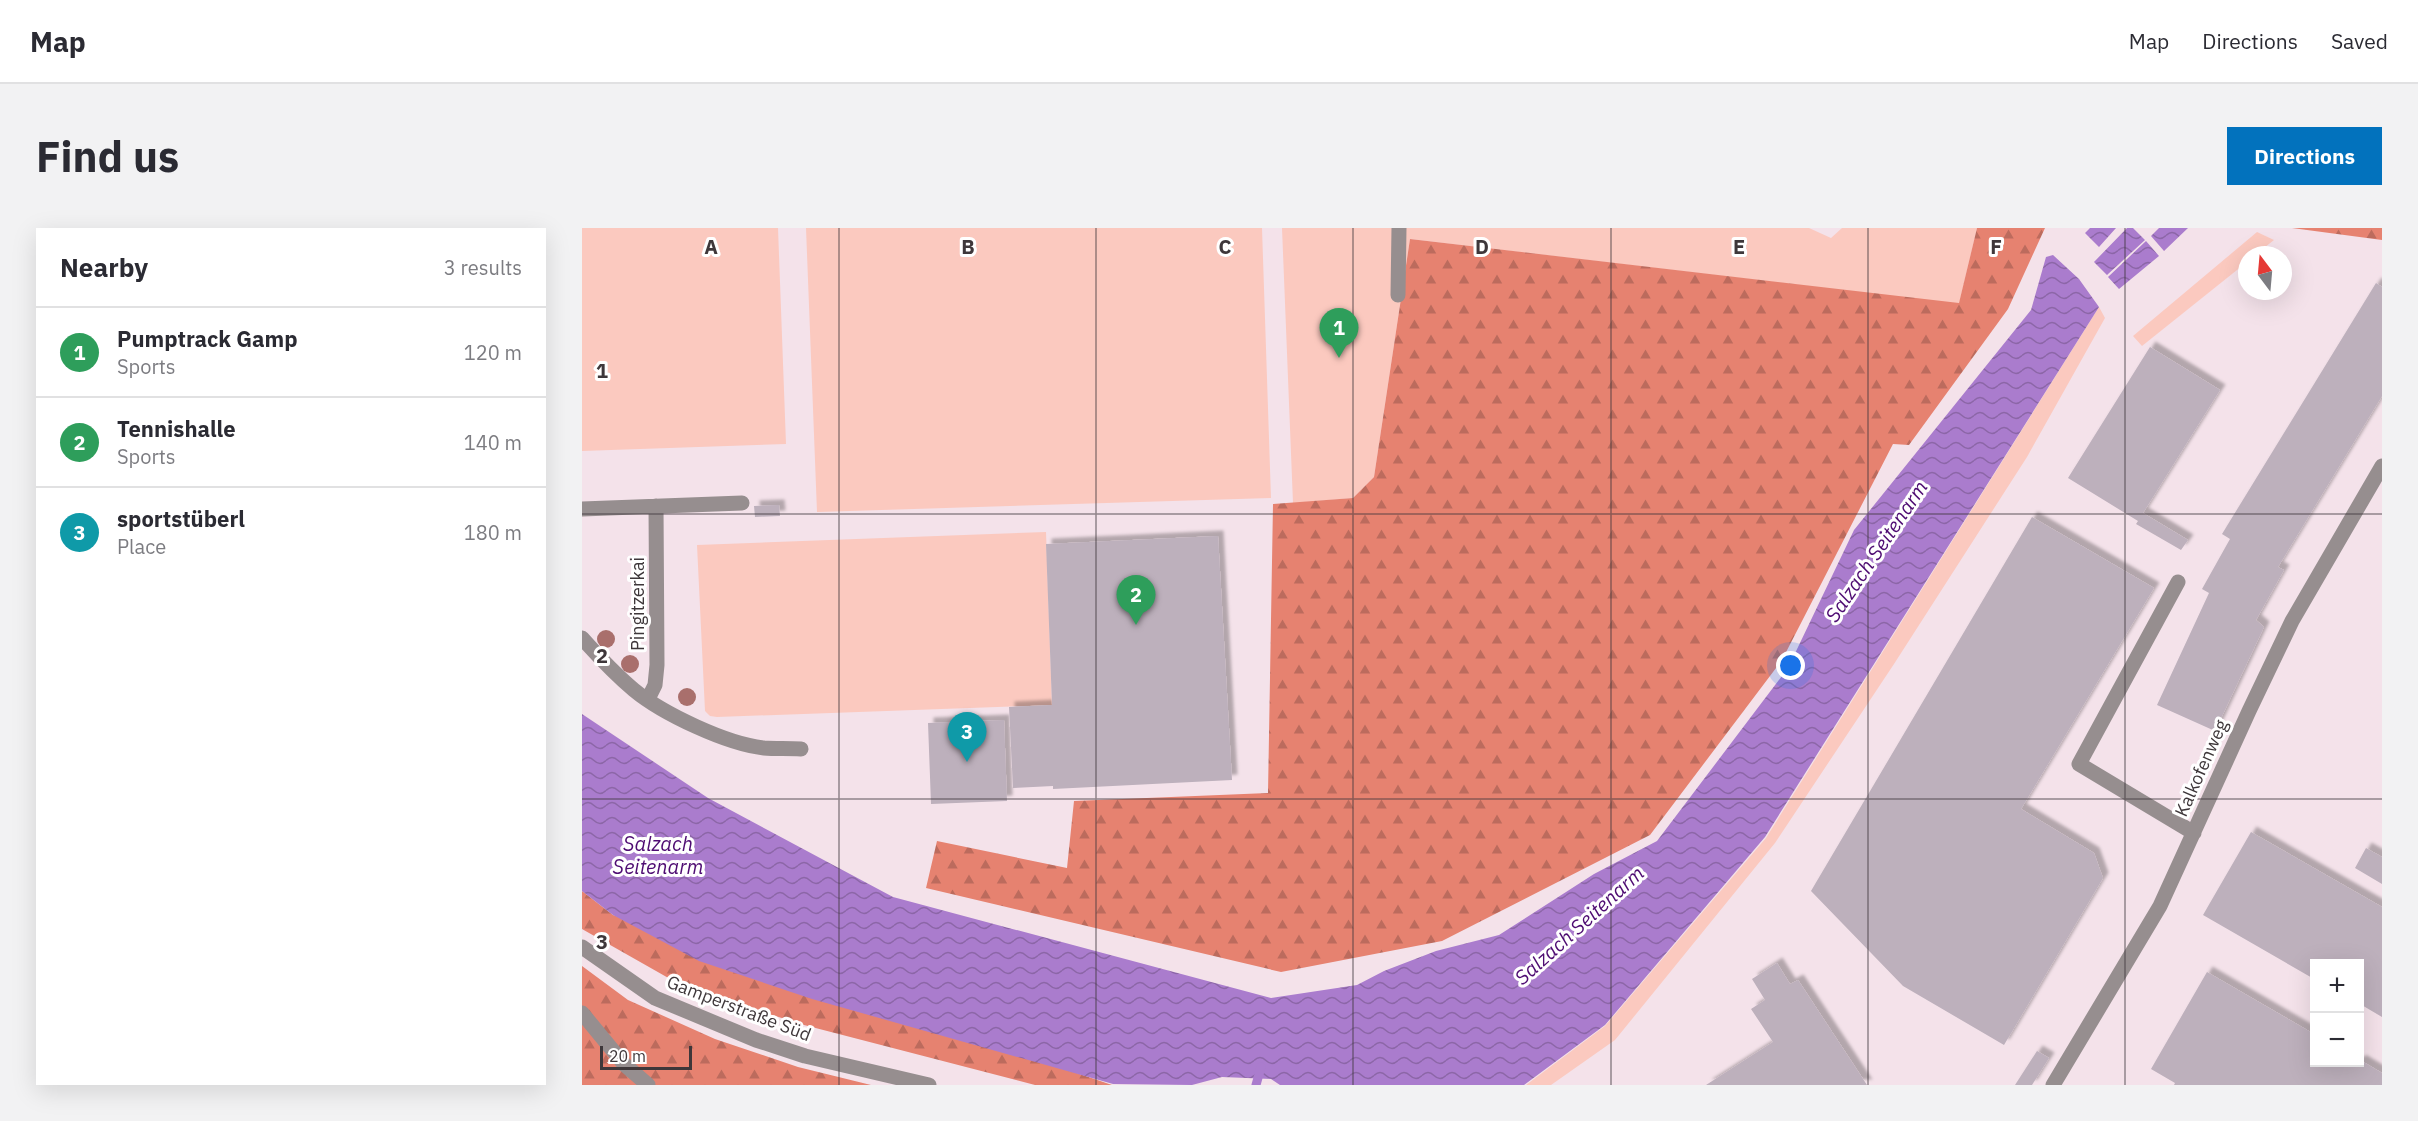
<!DOCTYPE html>
<html lang="en">
<head>
<meta charset="utf-8">
<style>
  :root { --surface:#fff; --page:#f2f2f3; --text:#2b2b33; --muted:#7c7c81; --line:#e1e1e2; --accent:#0272bd }
  body { margin:0; font-family:"IBM Plex Sans",sans-serif; background:var(--page); color:var(--text) }
  .controls { position:absolute; right:18px; bottom:18px; display:grid; overflow:hidden; border-radius:0px; box-shadow:0 6px 24px #0002 }
  .controls button { width:54px; height:54px; display:grid; place-items:center; padding:0; border:0; border-bottom:2px solid var(--line); background:var(--surface); color:var(--text); font:30px sans-serif }
  .compass { position:absolute; left:1656px; top:18px; width:54px; height:54px; border-radius:50%; background:var(--surface); box-shadow:0 6px 24px #0002; rotate:344deg }
  .scale { position:absolute; left:18px; bottom:15px; width:92px; box-sizing:border-box; padding-left:6px; border:3px solid #3e373a; border-top:0; font-size:16px; line-height:21px; white-space:nowrap; color:#3e373a; -webkit-text-stroke:4px #fff; paint-order:stroke }
  .you { position:absolute; left:1209px; top:438px; width:21px; height:21px; margin:-15px; border:4px solid #fff; border-radius:50%; background:#1a73e8; box-shadow:0 0 0 9px #1a73e833 }
  .badge { display:grid; place-items:center; width:39px; height:39px; border-radius:50%; background:var(--accent); color:#fff; font-size:20px; font-weight:700 }
  .pin { position:absolute; translate:-50% -50px; filter:drop-shadow(0 2px 3px #0008) }
  .pin::after { content:''; position:absolute; top:32px; width:21px; height:18px; background:inherit; clip-path:polygon(0 0,100% 0,50% 100%) }
  .list { margin:0; padding:0; list-style:none }
  h2 { display:flex; justify-content:space-between; align-items:center; height:78px; margin:0; padding:0 24px; font-size:26px }
  h2 small { font-size:20px; font-weight:400; color:var(--muted) }
  .list li { display:grid; grid-template-columns:39px 1fr auto; gap:18px; align-items:center; box-sizing:border-box; height:90px; padding:0 24px; border-top:2px solid var(--line) }
  .list b { display:block; font-size:22px; white-space:nowrap }
  .list p { margin:0; font-size:20px; white-space:nowrap; color:var(--muted) }
  .list em { font-size:20px; font-style:normal; color:var(--muted) }
  .map { position:relative; flex:none; width:1800px; height:857px; overflow:hidden; border-radius:0px }
  header { display:flex; align-items:center; gap:36px; box-sizing:border-box; height:84px; padding:0 30px; background:var(--surface); border-bottom:2px solid var(--line) }
  header strong { font-size:28px }
  nav { display:flex; gap:33px; margin-inline-start:auto; font-size:21px }
  .intro { display:flex; align-items:center; justify-content:space-between; box-sizing:border-box; height:144px; padding:0 36px }
  h1 { margin:0; font-size:42px }
  .button { padding:15px 27px; border-radius:0px; background:var(--accent); color:#fff; font-size:21px; font-weight:700 }
  main { display:flex; gap:36px; padding:0 36px }
  aside { flex:1; background:var(--surface); border-radius:0px; box-shadow:0 6px 24px #0002 }
  .map>svg:first-child { display:block }
</style>
</head>
<body>
<header>
<strong>Map</strong>
<nav><a>Map</a><a>Directions</a><a>Saved</a></nav>
</header>
<div class="intro"><h1>Find us</h1><a class="button">Directions</a></div>
<main>
<aside>
<h2>Nearby<small>3 results</small></h2>
<ul class="list">
<li><span class="badge" style="background:#2e9e5b">1</span><div><b>Pumptrack Gamp</b><p>Sports</p></div><em>120 m</em></li>
<li><span class="badge" style="background:#2e9e5b">2</span><div><b>Tennishalle</b><p>Sports</p></div><em>140 m</em></li>
<li><span class="badge" style="background:#0f9aa8">3</span><div><b>sportstüberl</b><p>Place</p></div><em>180 m</em></li>
</ul>
</aside>
<div class="map">
<svg width="1800" height="857" viewBox="0 0 1800 857">
  <defs>
    <pattern id="forest-firs" width="22" height="20" patternUnits="userSpaceOnUse" patternTransform="scale(1.5)"><rect width="22" height="20" fill="#e68270"/><path d="M5 1l3.5 6h-7zM16 11l3.5 6h-7z" fill="#bc6b5d"/></pattern>
    <pattern id="water-waves" width="16" height="10" patternUnits="userSpaceOnUse" patternTransform="scale(1.5)"><rect width="16" height="10" fill="#aa7ccd"/><path d="M0 5q4-4 8 0t8 0" fill="none" stroke="#8c66a7"/></pattern>
    <filter id="shadow"><feDropShadow dx="5.5" dy="-5.5" stdDeviation="1.5" flood-color="#0004"/></filter>
  </defs>
  <rect width="100%" height="100%" fill="#f4e2ea"/>
  <path fill="#fbc9bf" d="M0 0H196L204 216 0 223Z
    M224 0H680L689 270 235 284Z
    M700 0H1227L1249 10 1260 0H1395L1377 76 828 11 792 249 771 270 711 275Z
    M1675 4 1692 12 1673 27H1665V34L1560 118 1551 108Z
    M1517 79 1523 90 1445 229 1312 436 1193 615 1033 812 969 857H944L1023 798 1184 610Z
    M464 304 470 477 135 489 128 488 123 483 115 317Z"/>
  <path fill="url(#forest-firs)" d="M1395 0H1463L1426 81 1327 217 1311 216 1200 432 1068 607 860 713 699 744 344 660 355 613 485 640 492 573 686 565 691 276 771 270 792 249 828 11 1377 75Z
    M1710 0H1800V12Z
    M0 663 31 687 530 857H453L222 797 104 760 0 701Z
    M0 738 46 772 133 811 216 839 289 857H0Z"/>
  <path fill="url(#water-waves)" d="M1508 0H1534L1517 19 1503 5Z
    M1545 0H1551L1563 12 1525 47 1512 34Z
    M1577 0H1606L1582 23 1569 8Z
    M1564 13 1577 28 1537 61 1526 49Z
    M1471 27 1497 51 1517 79 1183 609 1023 797 942 857H698L689 851 640 849 610 857 531 856 230 771 117 733 31 687 0 663V486L126 570 311 669 689 770 775 757 802 743 854 723 917 707 1012 646 1075 613 1206 440 1272 302 1449 82 1464 29Z"/>
  <g fill="none" stroke-linecap="round" stroke-linejoin="round">
    <path stroke="#aa7ccd" stroke-width="9" d="M674 857 679 839"/>
  </g>
  <path fill="#bdb0bc" filter="url(#shadow)" d="M1794 55 1800 59V168L1696 339 1702 342 1674 392 1682 399 1633 503 1575 477 1627 365 1620 361 1648 311 1640 306Z
    M1568 119 1638 162 1561 285 1606 312 1599 322 1554 296 1556 293 1486 250Z
    M197 277 198 288 173 289 172 278Z
    M1450 289 1572 360 1439 581 1512 625 1521 650 1422 817 1321 758 1229 663Z
    M636 308 650 552 471 561V558L431 560 427 479 470 477 464 316Z
    M422 492 425 573 349 576 346 495Z
    M1669 604 1800 679V789L1778 776V736H1732V751L1621 687Z
    M1784 620 1800 629V656L1773 640Z
    M1195 735 1208 756 1216 752 1285 857H1124L1191 814 1169 781 1183 772 1170 751Z
    M1625 744 1732 806V834H1778V832L1800 845V857H1592L1593 855 1569 841Z
    M1455 823 1467 830 1450 857H1433Z"/>
  <g fill="none" stroke-linecap="round" stroke-linejoin="round">
    <path stroke="#968e8f" stroke-width="15" d="M816 67 817 0
      M0 281 160 275
      M1596 354 1497 536 1612 605
      M0 410C16 428 33 446 52 462 81 486 145 516 182 520 194 521 206 520 219 521
      M66 471 73 457 75 437 74 278
      M0 719 73 770 174 812 223 828 347 857
      M0 785 42 836 66 857
      M1471 857 1578 678 1667 483 1710 393 1800 238"/>
  </g>
  <g fill="#a96f6c">
    <circle cx="24" cy="411" r="9"/>
    <circle cx="48" cy="436" r="9"/>
    <circle cx="105" cy="469" r="9"/>
  </g>
  <path fill="none" stroke="#3e373a" stroke-width="1.5" stroke-opacity="0.55" d="M257 0V857M514 0V857M771 0V857M1029 0V857M1286 0V857M1543 0V857M0 286H1800M0 571H1800"/>
  <g text-anchor="middle" dominant-baseline="central" stroke-width="6" stroke-linejoin="round" paint-order="stroke">
    <g font-size="18" fill="#3e373a" stroke="#fff">
      <text transform="translate(55 376) rotate(-90)">Pingitzerkai</text>
      <text transform="translate(1619 540) rotate(-66)">Kalkofenweg</text>
      <text transform="translate(157 780) rotate(21)">Gamperstraße Süd</text>
    </g>
    <g font-size="20" font-style="italic" fill="#4e0c72" stroke="#fff">
      <text transform="translate(1294 323) rotate(-56)">Salzach Seitenarm</text>
      <text x="76" y="615">Salzach<tspan x="76" dy="23">Seitenarm</tspan></text>
      <text transform="translate(997 697) rotate(-42)">Salzach Seitenarm</text>
    </g>
  </g>
  <g font-size="20" text-anchor="middle" font-weight="bold" fill="#3e373a" stroke="#fff" stroke-width="6" stroke-linejoin="round" paint-order="stroke">
    <text x="129" y="26">A</text>
    <text x="386" y="26">B</text>
    <text x="643" y="26">C</text>
    <text x="900" y="26">D</text>
    <text x="1157" y="26">E</text>
    <text x="1414" y="26">F</text>
    <text x="20" y="150">1</text>
    <text x="20" y="435">2</text>
    <text x="20" y="721">3</text>
  </g>
</svg>
<div class="controls">
<button>+</button>
<button>−</button>
</div>
<svg class="compass" viewBox="-18 -18 36 36"><path d="M0-13l5 13h-10z" fill="#e53935"/><path d="M0 13l5-13h-10z" fill="#7c7c81"/></svg>
<div class="scale">20 m</div>
<div class="you"></div>
<div class="pin badge" style="left:757px;top:130px;background:#2e9e5b">1</div>
<div class="pin badge" style="left:554px;top:397px;background:#2e9e5b">2</div>
<div class="pin badge" style="left:385px;top:534px;background:#0f9aa8">3</div>
</div>
</main>
</body>
</html>
